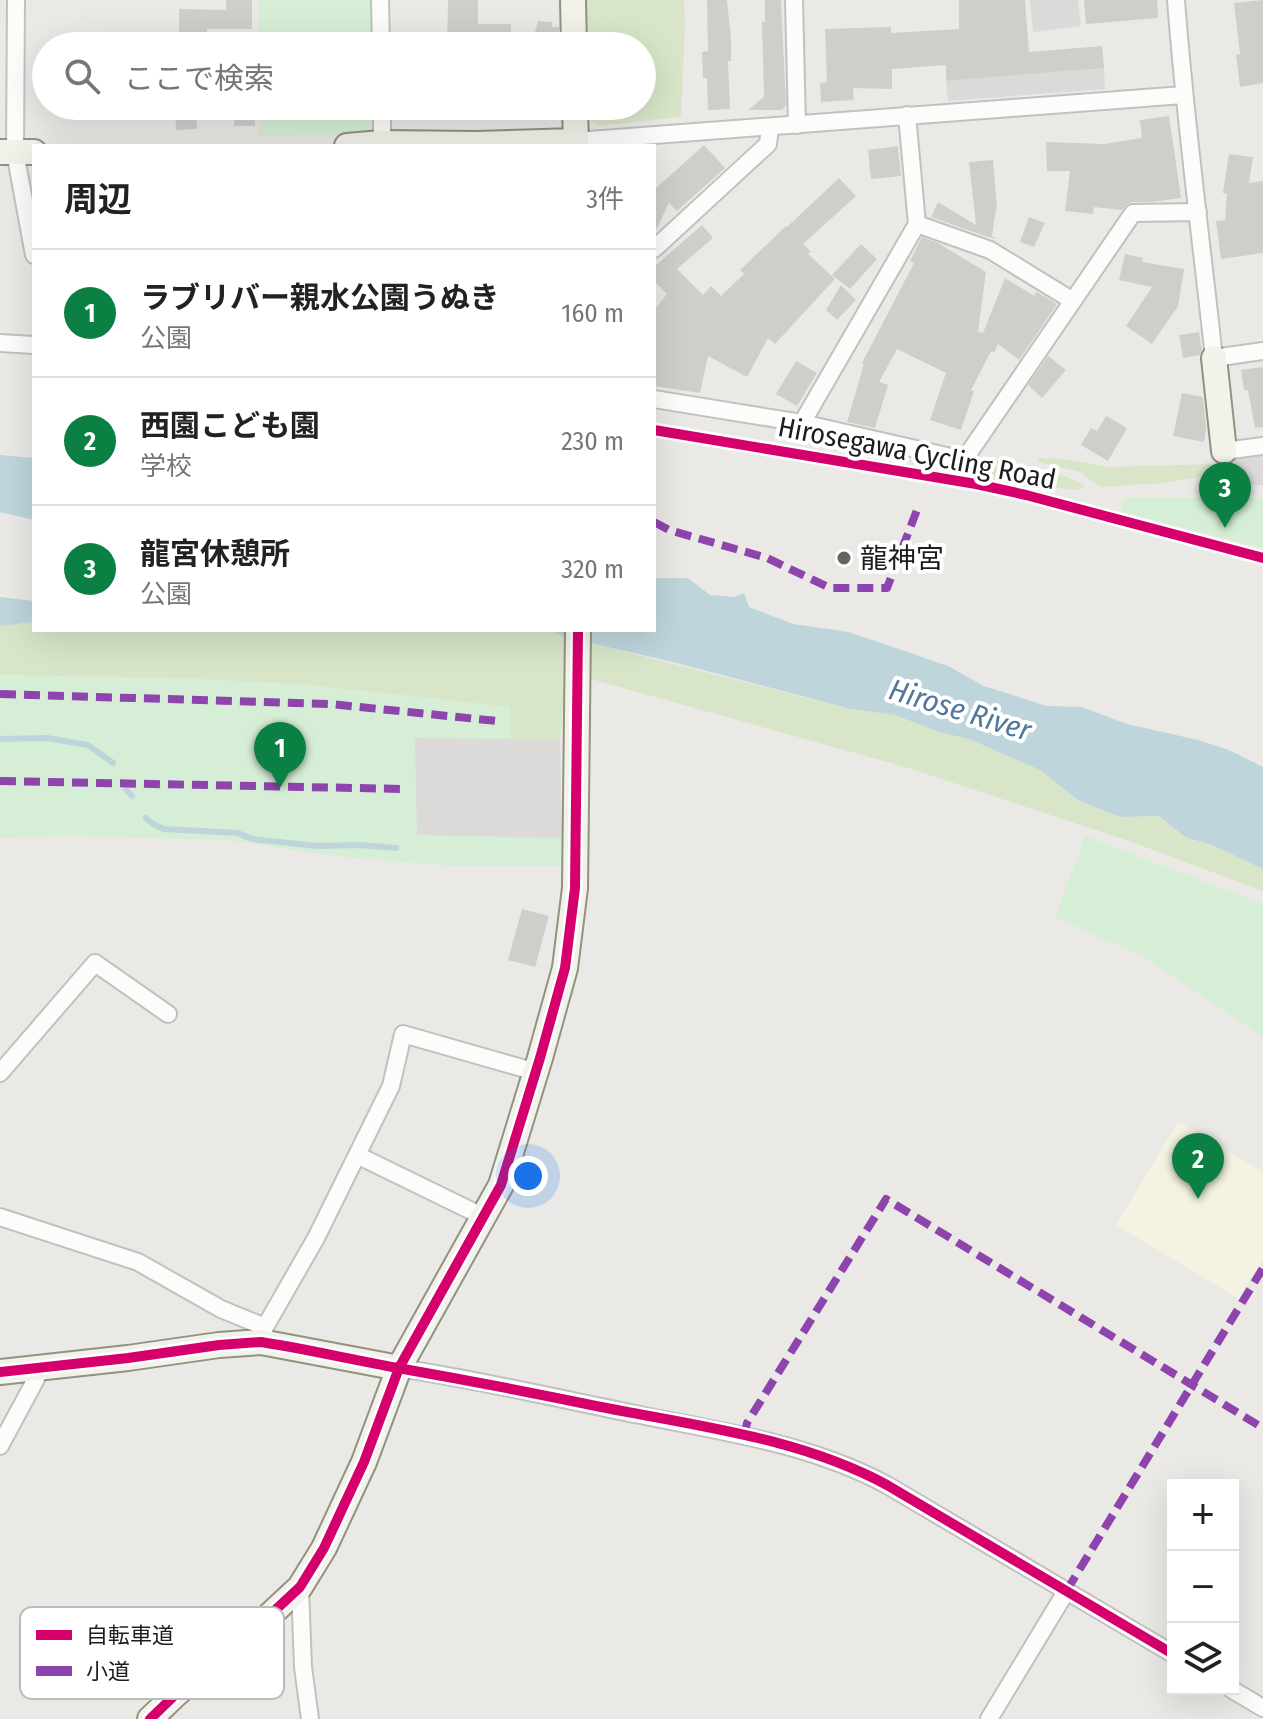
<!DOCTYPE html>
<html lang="ja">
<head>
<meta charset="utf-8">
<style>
  :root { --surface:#fff; --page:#f2f2f2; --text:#222; --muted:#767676; --line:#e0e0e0; --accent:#0b8043 }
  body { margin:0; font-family:"Fira Sans Condensed","Noto Sans JP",sans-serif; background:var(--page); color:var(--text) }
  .controls { position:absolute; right:24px; bottom:24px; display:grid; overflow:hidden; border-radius:0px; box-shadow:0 8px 32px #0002 }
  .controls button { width:72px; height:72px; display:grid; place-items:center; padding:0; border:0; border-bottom:2px solid var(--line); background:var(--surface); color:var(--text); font:40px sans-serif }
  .you { position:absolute; left:528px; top:1176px; width:28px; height:28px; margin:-20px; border:6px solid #fff; border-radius:50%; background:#1a73e8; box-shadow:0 0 0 12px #1a73e833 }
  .badge { display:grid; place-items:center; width:52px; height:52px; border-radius:50%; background:var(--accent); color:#fff; font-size:26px; font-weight:700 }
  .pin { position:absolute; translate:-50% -66px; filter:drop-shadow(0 2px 4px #0008) }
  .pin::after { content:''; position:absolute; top:42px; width:28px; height:24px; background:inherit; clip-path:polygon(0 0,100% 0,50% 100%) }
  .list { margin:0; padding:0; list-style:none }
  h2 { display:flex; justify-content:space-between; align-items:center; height:104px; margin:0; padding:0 32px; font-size:34px }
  h2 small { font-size:26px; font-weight:400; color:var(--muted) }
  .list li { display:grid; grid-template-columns:52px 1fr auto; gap:24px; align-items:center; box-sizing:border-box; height:128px; padding:0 32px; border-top:2px solid var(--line) }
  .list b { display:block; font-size:30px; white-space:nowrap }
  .list p { margin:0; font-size:26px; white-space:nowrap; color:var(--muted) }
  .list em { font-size:26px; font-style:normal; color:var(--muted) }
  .icon { flex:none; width:44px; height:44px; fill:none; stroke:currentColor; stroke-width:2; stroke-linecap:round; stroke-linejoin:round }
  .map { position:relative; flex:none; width:1263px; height:1719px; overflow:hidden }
  .search { position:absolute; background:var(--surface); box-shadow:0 8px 32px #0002; left:32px; top:32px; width:624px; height:88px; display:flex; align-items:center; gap:20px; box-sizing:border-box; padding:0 28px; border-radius:44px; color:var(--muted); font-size:30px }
  .panel { position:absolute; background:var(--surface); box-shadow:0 8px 32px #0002; left:32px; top:144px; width:624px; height:488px; border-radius:0px }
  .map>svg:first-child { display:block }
</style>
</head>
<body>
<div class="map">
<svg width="1263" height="1719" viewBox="0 0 1263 1719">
  <rect width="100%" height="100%" fill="#ebe9e6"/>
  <path fill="#f4f3e2" d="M1178 1122 1263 1172V1259L1239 1299 1116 1225Z"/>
  <path fill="#d8e5c8" d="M583 0H684L685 26 681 117 598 126 583 112V106H642V46H583Z
    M1039 458 1065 459 1109 467 1216 464V468L1195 478 1163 483 1100 487 1080 472 1038 462Z
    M987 459C1010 464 1071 472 1085 487L1076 490 983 478Z
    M34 622V630H548L564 637 565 689 560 740H509V707L308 685 194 679 0 675V626Z
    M590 643 851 709 895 715 939 732 969 739 1040 770 1078 800 1120 817 1159 816 1185 837 1212 845 1263 869V891L1129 841 905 767 591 679Z"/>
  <path fill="#d6eed6" d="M259 0H371V46H259Z
    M259 106H372V127L363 135 259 136Z
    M1124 498H1263V548L1120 511Z
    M0 675 194 679 308 685 510 707V739L560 740 562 866H450L333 856 229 840 67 836 0 838Z
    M1085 836 1263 904V1037L1141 955 1055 918Z"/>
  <path fill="#dbdad9" d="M1030 0H1078L1081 26 1033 32Z
    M1104 68 1105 89 948 101 946 81Z
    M1263 456V485L1228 484 1234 460Z
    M415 738 560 740 562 838 417 835Z"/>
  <path fill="#bdd5db" d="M0 455 34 458V520L0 512Z
    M654 578H688L710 595 734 597 744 593 749 607 793 624 849 632 948 666 984 686 1047 706 1082 707 1127 724 1198 740 1229 750 1263 767V869L1212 845 1185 837 1159 816 1120 817 1078 800 1040 770 969 739 939 732 895 715 851 709 673 662 564 637 548 630H654Z
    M0 597 34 601V622L0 626Z"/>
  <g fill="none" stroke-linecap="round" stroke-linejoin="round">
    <path stroke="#bdd5db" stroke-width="6" d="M0 739 47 738 88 745 113 763
      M126 789 132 796
      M146 818 153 824 164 829 238 833 252 839 317 846 360 845 396 848"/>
  </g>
  <path fill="#d0cecb" d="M226 0H252V29H207V39H179V9L226 10Z
    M448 0H478V24H511V46H447Z
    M707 0H727L731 38V61H728L730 109 708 110 707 78H703L702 52 708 51Z
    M765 0H781L786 105 782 110H748L764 97 762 22H765Z
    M959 0H1025L1029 52 1102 46 1104 68 946 81V65L892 69V89L853 88 854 100 821 102 820 83 827 82 825 29 891 27V33L959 29Z
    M1084 0H1157L1158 18 1086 24Z
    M1263 0V83L1240 87 1236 55 1240 54 1234 3Z
    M538 21 552 22V27H559V46H531Z
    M175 106H196L197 129 176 130Z
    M234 106H254L255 126H234Z
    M1169 116 1181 198 1152 202H1132L1127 204 1122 210 1094 207 1093 214 1065 211 1070 171H1047L1046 142 1104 144 1142 138 1140 120Z
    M704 145 725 168 677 211 669 203 654 234V190Z
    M898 146 901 176 871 179 868 150Z
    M1229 154 1253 157 1249 183 1263 181V253L1221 259 1216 221 1225 220 1227 194 1223 193Z
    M993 160 997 209H996L992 236 997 239 988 237 931 217 938 202 976 225 969 162Z
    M839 178 856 196 803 244 811 252 808 254 835 279 775 344 768 338 747 377 708 356 700 393 654 386V310L667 294 654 281V267L702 225 713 238 677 269 703 295 711 286 721 296 744 274 740 270 786 226 787 227Z
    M1029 217 1045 223 1034 247 1020 242Z
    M922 237 938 243 986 272 978 332 983 333 1005 278 1034 296 1037 292 1057 304 1019 360 998 344 994 353 991 351 971 390 974 391 961 430 930 420 946 373 897 349 879 382 888 385 875 428 847 422 864 364 862 363 914 263 910 261Z
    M861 244 877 259 850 289 832 275Z
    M1125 254 1143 258 1142 262 1184 269 1178 306 1152 344 1126 326 1152 287 1119 280Z
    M841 285 856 300 837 320 826 310Z
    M1199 332 1202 350 1200 355 1183 358 1179 335Z
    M1048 356 1066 370 1042 398 1028 385Z
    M796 361 817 373 797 406 776 394Z
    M1263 367V427L1255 428 1248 390H1244L1241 370Z
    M1182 393 1203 397 1206 428 1204 442 1173 436Z
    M1106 416 1127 428 1108 461 1081 445 1091 428 1097 431Z
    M522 909 549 916 535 967 508 960Z"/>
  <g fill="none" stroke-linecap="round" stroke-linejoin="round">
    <g stroke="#c2c1c0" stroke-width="20">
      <path id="street" d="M16 0 15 152 34 255
        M380 0 381 46
        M794 0 797 125
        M1176 0C1185 120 1201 238 1214 358L1263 351
        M382 106V143
        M576 141 1183 95
        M917 224 990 250 1073 301
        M654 249 768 144 770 128
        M0 343 34 345
        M654 399 802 423 964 460 1133 213 1198 212
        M802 423 917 224 907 115
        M1224 451 1263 446
        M0 1073 95 963 168 1014
        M357 1155 484 1217
        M0 1217 138 1262 221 1309 265 1327
        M261 1342 265 1327 316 1238 391 1086 403 1034 536 1072
        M399 1368C480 1380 560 1399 640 1415 724 1432 811 1444 887 1485L1173 1654
        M0 1446 36 1379 37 1367
        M300 1587 303 1667 310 1719
        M1231 1689 1263 1708
        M989 1719 1067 1590"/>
    </g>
    <g stroke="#919280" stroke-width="28">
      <path id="secondary" d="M573 0 574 46
        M575 106 576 146
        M347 146 382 143 476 144 576 141
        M0 152H34
        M1214 358 1224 451
        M0 1372 128 1358 219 1345 261 1342 399 1368
        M150 1719 176 1694 257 1627 300 1587 324 1548 364 1462 399 1368 501 1185 540 1058 565 968 575 888 578 630"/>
    </g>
    <use href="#street" stroke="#fcfcfb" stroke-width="16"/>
    <use href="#secondary" stroke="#f2f2eb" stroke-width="24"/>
    <path stroke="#8e44ad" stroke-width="8" stroke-dasharray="16 8" stroke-linecap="butt" d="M654 522 669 530 767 558 830 588H887L917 510
      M0 694 330 704 497 721
      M0 781 406 789
      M744 1436 747 1423 886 1199 1263 1428
      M1067 1590 1263 1268"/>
    <g stroke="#fff" stroke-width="15">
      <path id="cycleway" d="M654 430 976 484 1026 495 1263 558
        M0 1372 128 1358 219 1345 261 1342C307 1349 353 1360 398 1368 466 1380 534 1393 601 1407 698 1426 800 1438 887 1485L1173 1654
        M150 1719 176 1694 257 1627 300 1587 324 1548 364 1462 399 1368 501 1185 540 1058 565 968 575 888 578 630"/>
    </g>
    <use href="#cycleway" stroke="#d6006c" stroke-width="10"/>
  </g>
  <circle fill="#656463" stroke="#fff" stroke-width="3" cx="844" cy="558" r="8"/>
  <g text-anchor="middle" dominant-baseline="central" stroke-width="8" stroke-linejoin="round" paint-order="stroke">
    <g font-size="28" fill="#1d1d1d" stroke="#fff">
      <text transform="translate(917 453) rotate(11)">Hirosegawa Cycling Road</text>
    </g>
    <g font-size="28" fill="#1d1d1d" stroke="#fff" text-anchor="start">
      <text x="860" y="558">龍神宮</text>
    </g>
    <g font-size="30" font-style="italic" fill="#51779b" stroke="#fff">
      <text transform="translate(960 710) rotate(17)">Hirose River</text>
    </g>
  </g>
  <rect x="20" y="1607" width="264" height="92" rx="12" fill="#fff" stroke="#bbb" stroke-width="2"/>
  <rect x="36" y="1630" width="36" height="10" fill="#d6006c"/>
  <rect x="36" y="1666" width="36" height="10" fill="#8e44ad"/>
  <g font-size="22" fill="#1d1d1d">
    <text x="86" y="1643">自転車道</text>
    <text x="86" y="1679">小道</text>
  </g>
</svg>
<div class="controls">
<button>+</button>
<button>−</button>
<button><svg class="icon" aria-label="layers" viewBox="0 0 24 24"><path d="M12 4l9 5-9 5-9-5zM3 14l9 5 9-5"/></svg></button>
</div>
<div class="you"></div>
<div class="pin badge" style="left:280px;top:788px">1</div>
<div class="pin badge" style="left:1198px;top:1199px">2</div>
<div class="pin badge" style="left:1225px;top:528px">3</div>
<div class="search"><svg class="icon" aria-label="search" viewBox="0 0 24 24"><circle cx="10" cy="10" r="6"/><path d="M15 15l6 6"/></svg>ここで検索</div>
<section class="panel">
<h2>周辺<small>3件</small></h2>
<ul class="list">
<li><span class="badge">1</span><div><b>ラブリバー親水公園うぬき</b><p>公園</p></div><em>160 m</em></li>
<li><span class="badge">2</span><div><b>西園こども園</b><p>学校</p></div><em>230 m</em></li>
<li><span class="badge">3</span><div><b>龍宮休憩所</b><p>公園</p></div><em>320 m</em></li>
</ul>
</section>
</div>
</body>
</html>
